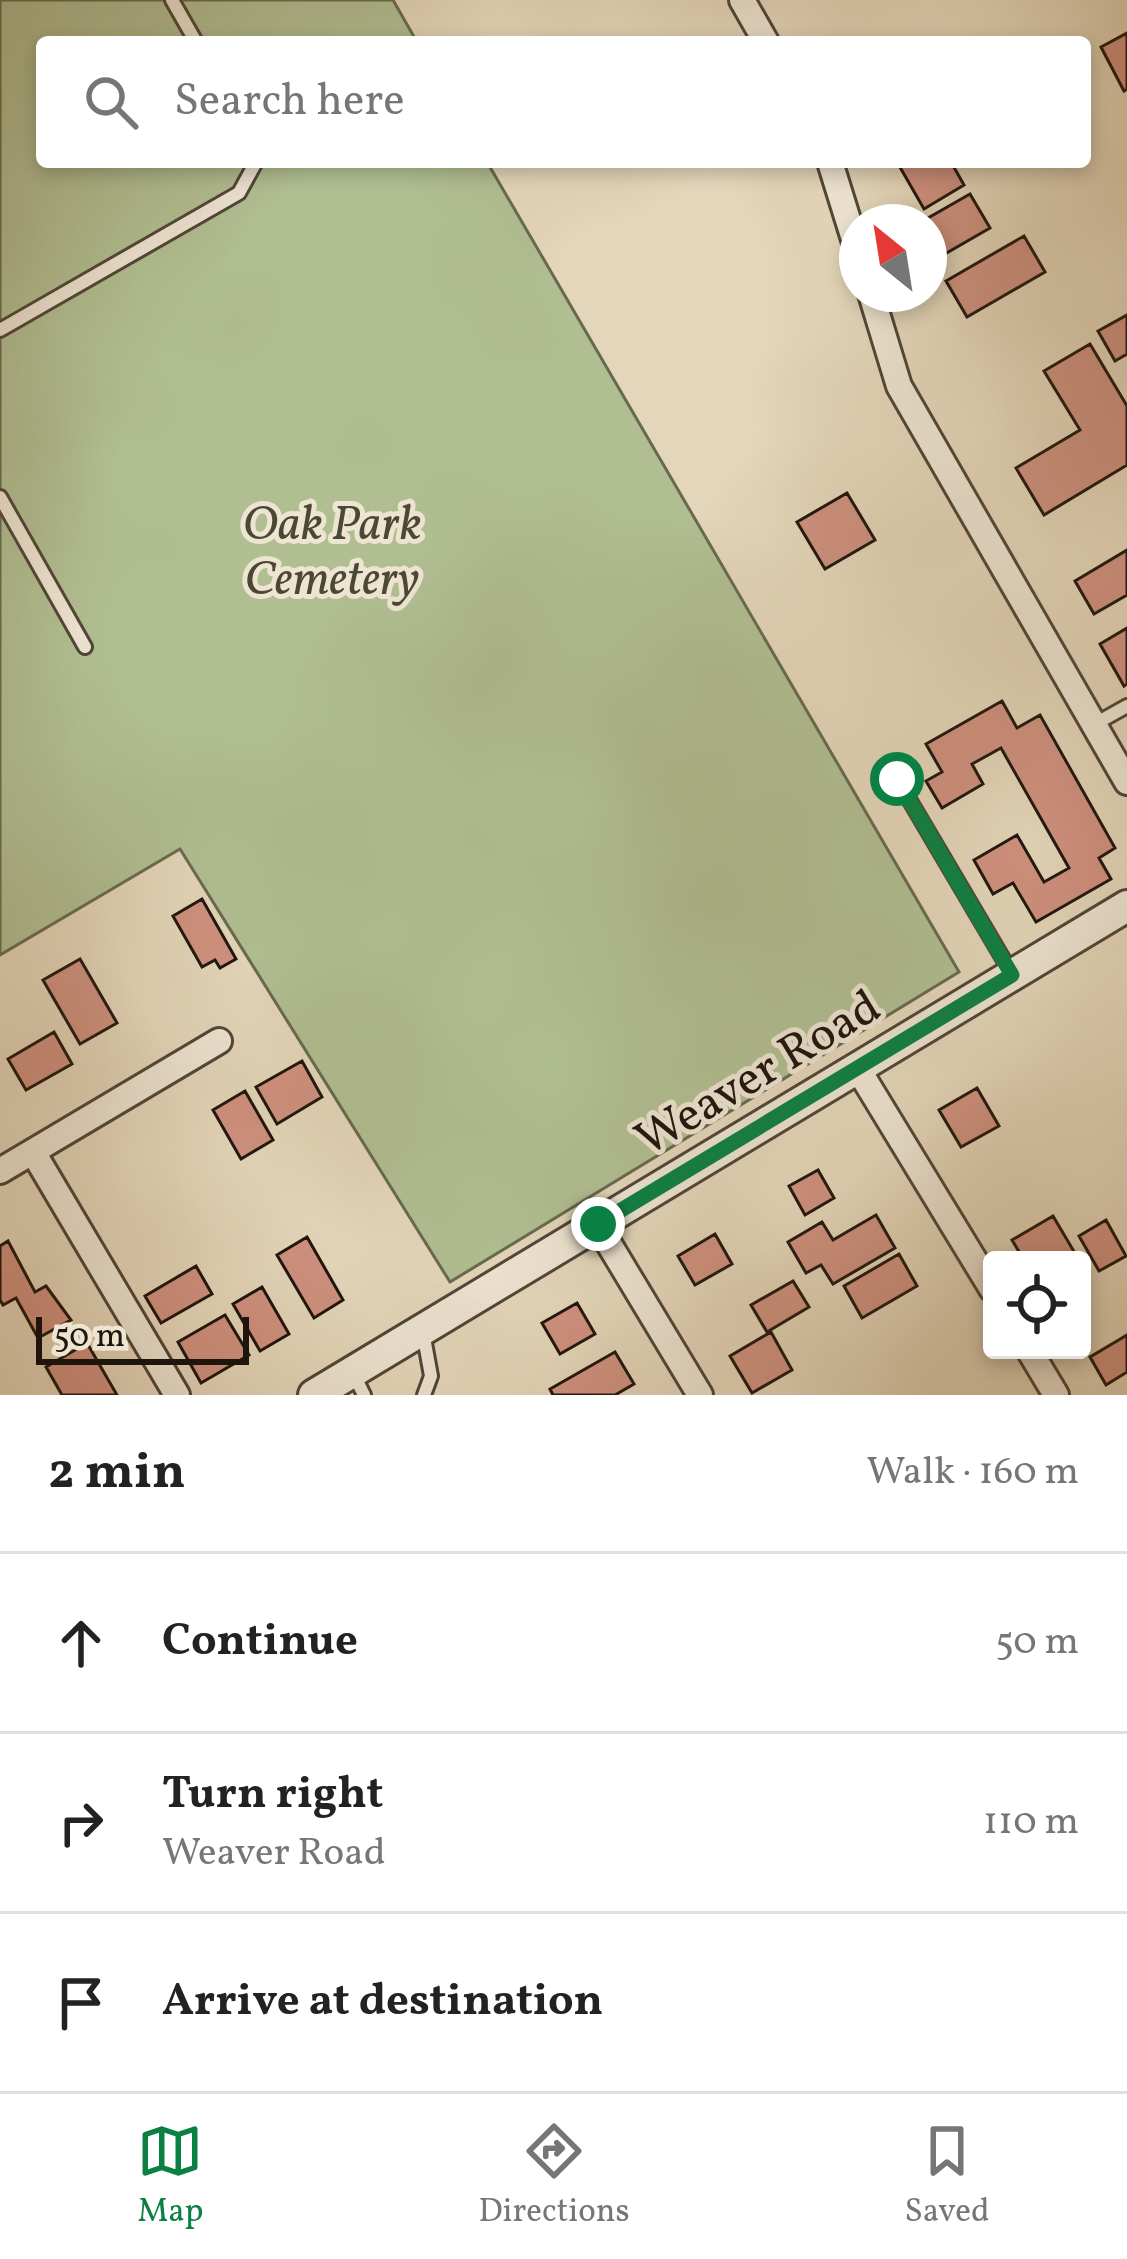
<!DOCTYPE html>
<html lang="en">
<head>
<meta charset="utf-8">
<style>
  :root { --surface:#fff; --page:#f6f6f6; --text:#222; --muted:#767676; --line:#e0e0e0; --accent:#0b8043 }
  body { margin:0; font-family:Vollkorn,serif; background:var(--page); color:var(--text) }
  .controls { position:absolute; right:36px; bottom:36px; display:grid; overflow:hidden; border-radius:12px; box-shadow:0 6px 18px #0003 }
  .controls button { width:108px; height:108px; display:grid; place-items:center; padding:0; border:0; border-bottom:3px solid var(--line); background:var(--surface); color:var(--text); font:60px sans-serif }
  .compass { position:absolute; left:839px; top:204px; width:108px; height:108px; border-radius:50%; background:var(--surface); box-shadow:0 6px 18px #0003; rotate:330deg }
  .scale { position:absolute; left:36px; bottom:30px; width:213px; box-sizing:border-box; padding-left:12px; border:6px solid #1e150d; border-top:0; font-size:33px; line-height:42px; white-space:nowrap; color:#1e150d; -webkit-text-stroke:9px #ede4d2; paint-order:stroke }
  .stop { position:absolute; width:36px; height:36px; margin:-27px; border:9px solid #0b8043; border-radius:50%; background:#fff }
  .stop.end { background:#0b8043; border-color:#fff; box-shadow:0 3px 12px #0008 }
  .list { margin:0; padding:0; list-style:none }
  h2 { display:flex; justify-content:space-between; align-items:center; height:156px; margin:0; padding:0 48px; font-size:51px }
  h2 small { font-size:39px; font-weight:400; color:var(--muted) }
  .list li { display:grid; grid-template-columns:78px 1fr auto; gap:36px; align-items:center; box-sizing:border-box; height:180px; padding:0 48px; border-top:3px solid var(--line) }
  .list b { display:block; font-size:45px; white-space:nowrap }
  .list p { margin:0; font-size:39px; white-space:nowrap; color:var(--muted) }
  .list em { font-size:39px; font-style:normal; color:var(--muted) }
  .icon { flex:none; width:66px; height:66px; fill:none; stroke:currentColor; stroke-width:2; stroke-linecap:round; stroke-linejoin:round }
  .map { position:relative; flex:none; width:1127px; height:1395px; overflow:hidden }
  .search { position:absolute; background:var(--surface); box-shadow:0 6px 18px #0003; left:36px; right:36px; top:36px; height:132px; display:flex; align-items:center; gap:30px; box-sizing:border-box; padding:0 42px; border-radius:12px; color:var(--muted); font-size:45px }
  .sheet { height:696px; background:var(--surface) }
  nav { display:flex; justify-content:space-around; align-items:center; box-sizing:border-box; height:168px; border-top:3px solid var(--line); background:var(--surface); font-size:33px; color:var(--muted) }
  nav a { display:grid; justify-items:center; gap:6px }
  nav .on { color:var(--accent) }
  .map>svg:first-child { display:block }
</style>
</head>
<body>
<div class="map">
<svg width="1127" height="1395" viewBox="0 0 1127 1395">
  <rect width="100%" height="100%" fill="#e4d6ba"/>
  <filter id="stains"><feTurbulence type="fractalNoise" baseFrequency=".00167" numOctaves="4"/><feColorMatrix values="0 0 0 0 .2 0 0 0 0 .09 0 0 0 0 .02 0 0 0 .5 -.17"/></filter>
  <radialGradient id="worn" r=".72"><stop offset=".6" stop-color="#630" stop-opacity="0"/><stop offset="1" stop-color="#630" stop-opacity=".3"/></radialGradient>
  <path fill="#b0be92" stroke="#676a50" stroke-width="3" d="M0 0H393L417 42H42V162H487L959 972 450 1282 180 849 0 955Z"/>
  <path fill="#cf9180" stroke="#1e150d" stroke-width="3" d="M1127 33V89L1124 91 1101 47Z
    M897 162H951L964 185 924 209Z
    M970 194 990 228 931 262 929 222H921Z
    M1024 236 1045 272 967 317 946 281Z
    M1127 315V354L1115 361 1098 331Z
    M1090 344 1127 406V465L1044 515 1016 468 1080 430 1044 371Z
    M847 493 875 540 825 569 797 522Z
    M1127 550V595L1094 614 1075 581Z
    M1127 628V684L1124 686 1100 644Z
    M1002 701 1017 728 1040 715 1115 848 1099 858 1111 879 1036 922 1013 883 993 894 974 860 1017 835 1044 882 1069 868 1001 748 972 764 983 784 942 808 926 781 942 772 926 744Z
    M202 899 236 959 220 968 215 960 202 967 173 916Z
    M80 959 117 1023 80 1044 43 980Z
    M54 1032 72 1064 26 1090 8 1059Z
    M302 1061 322 1097 277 1124 256 1087Z
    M977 1088 999 1126 961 1147 939 1110Z
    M245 1091 273 1140 241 1159 213 1110Z
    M818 1170 834 1198 805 1215 789 1186Z
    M876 1215 895 1248 833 1284 821 1265 806 1273 788 1242 822 1222 833 1240Z
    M1053 1216 1079 1260H1024L1012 1240Z
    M1106 1220 1126 1256 1099 1271 1079 1236Z
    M715 1234 732 1264 695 1285 678 1256Z
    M307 1237 343 1300 314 1318 277 1255Z
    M8 1241 35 1292 46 1286 71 1320 38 1338 16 1298 3 1305 0 1300V1246Z
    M899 1254 917 1286 862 1318 844 1286Z
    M196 1266 212 1294 161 1323 145 1296Z
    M793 1281 809 1307 767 1332 751 1305Z
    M262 1287 289 1334 260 1351 233 1304Z
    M577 1303 595 1334 560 1354 542 1323Z
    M225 1315 249 1355 201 1383 178 1342Z
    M771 1332 792 1370 752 1393 730 1356Z
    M1127 1335V1372L1106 1385 1090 1357Z
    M87 1343 117 1395H62L46 1367Z
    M615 1352 634 1384 615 1395H553L550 1389Z"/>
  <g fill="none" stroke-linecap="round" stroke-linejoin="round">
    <g stroke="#504538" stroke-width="18">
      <path id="service" d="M172 0 196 42
        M0 330 239 193 256 162
        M0 497 85 647
        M1095 724 1127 706
        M897 779 1012 974
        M423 1332 431 1376 424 1395
        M353 1373 364 1395"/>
    </g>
    <g stroke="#504538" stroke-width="30">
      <path id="minor" d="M742 0 766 42
        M830 162 857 249
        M871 294 899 386 1127 782
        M858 1069 992 1289
        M33 1152 177 1395
        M0 1171 219 1041
        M597 1224 700 1395
        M1029 1350 1056 1395"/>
    </g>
    <g stroke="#504538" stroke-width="36">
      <path id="tertiary" d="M314 1395 1127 906"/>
    </g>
    <use href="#service" stroke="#ede4d2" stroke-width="12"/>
    <use href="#minor" stroke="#ede4d2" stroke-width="24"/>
    <use href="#tertiary" stroke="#ede4d2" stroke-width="30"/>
  </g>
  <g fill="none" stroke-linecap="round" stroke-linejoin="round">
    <path stroke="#0b8043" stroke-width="15" d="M598 1224 1012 975 897 779"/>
  </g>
  <g text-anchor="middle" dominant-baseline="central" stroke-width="10" stroke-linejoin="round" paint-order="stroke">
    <g font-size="48" font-style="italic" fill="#4a4835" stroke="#ede4d2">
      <text x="332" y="526">Oak Park<tspan x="332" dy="55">Cemetery</tspan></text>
    </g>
    <g font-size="48" fill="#1e150d" stroke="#ede4d2">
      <text transform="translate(759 1075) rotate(-31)">Weaver Road</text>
    </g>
  </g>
  <rect width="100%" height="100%" filter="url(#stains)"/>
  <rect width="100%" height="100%" fill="url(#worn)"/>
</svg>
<div class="controls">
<button><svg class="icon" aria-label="locate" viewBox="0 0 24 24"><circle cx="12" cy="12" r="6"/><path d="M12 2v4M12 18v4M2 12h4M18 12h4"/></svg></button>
</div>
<svg class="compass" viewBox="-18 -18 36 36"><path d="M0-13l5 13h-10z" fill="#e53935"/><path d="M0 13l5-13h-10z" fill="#767676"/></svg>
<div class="scale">50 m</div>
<div class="stop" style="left:897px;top:779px"></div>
<div class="stop end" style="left:598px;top:1224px"></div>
<div class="search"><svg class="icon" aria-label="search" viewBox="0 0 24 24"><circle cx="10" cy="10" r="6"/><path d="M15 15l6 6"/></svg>Search here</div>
</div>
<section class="sheet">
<h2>2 min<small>Walk · 160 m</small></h2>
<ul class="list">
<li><svg class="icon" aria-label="ahead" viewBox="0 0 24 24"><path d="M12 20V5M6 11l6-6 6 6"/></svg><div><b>Continue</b></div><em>50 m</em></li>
<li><svg class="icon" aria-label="right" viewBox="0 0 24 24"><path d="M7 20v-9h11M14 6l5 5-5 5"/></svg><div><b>Turn right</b><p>Weaver Road</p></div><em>110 m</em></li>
<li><svg class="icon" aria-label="arrive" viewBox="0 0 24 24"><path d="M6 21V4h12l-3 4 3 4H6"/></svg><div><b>Arrive at destination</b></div></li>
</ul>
</section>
<nav>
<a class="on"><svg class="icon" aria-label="map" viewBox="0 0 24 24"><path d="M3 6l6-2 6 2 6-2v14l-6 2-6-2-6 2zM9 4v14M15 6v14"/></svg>Map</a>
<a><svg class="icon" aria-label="directions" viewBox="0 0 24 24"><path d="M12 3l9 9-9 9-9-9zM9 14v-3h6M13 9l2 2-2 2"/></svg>Directions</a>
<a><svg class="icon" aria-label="saved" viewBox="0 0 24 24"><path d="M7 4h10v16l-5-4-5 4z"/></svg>Saved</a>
</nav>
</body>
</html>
